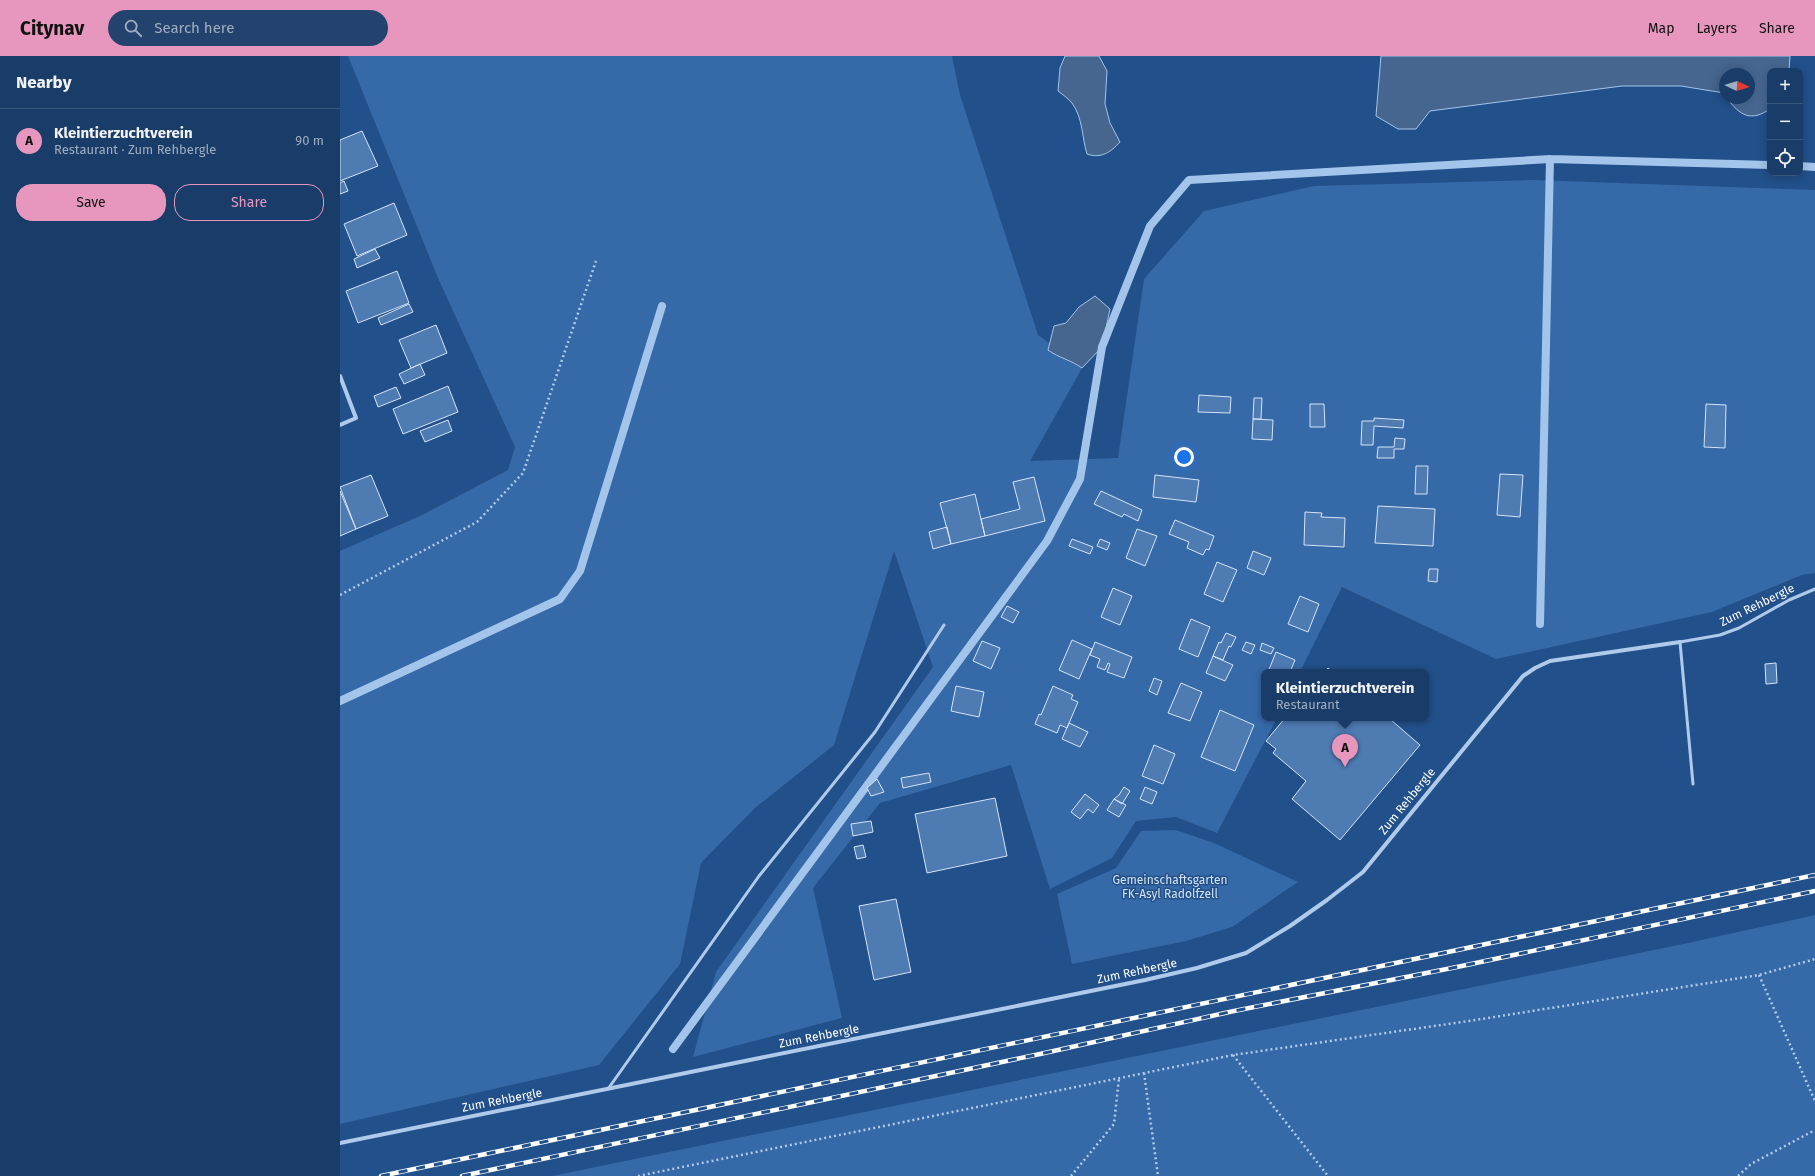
<!DOCTYPE html>
<html lang="en">
<head>
<meta charset="utf-8">
<style>
  :root { --surface:#1a3c68; --page:#23436e; --text:#f1f3f6; --muted:#9fadc0; --line:#38567c; --accent:#e797bd }
  body { margin:0; font-family:"Fira Sans",sans-serif; background:var(--page); color:var(--text) }
  .controls { position:absolute; right:12px; top:12px; display:grid; overflow:hidden; border-radius:8px; box-shadow:0 2px 10px #0003 }
  .controls button { width:36px; height:36px; display:grid; place-items:center; padding:0; border:0; border-bottom:1px solid var(--line); background:var(--surface); color:var(--text); font:20px sans-serif }
  .compass { position:absolute; left:1379px; top:12px; width:36px; height:36px; border-radius:50%; background:var(--surface); box-shadow:0 2px 10px #0003; rotate:94deg }
  .you { position:absolute; left:844px; top:401px; width:14px; height:14px; margin:-10px; border:3px solid #fff; border-radius:50%; background:#1a73e8; box-shadow:0 0 0 6px #1a73e833 }
  .badge { display:grid; place-items:center; width:26px; height:26px; border-radius:50%; background:var(--accent); color:#111; font-size:13px; font-weight:700 }
  .pin { position:absolute; translate:-50% -33px; filter:drop-shadow(0 1px 2px #0008) }
  .pin::after { content:''; position:absolute; top:21px; width:14px; height:12px; background:inherit; clip-path:polygon(0 0,100% 0,50% 100%) }
  .popup { position:absolute; left:921px; top:613px; width:168px; height:52px; box-sizing:border-box; display:grid; place-content:center; border-radius:8px; background:var(--surface); filter:drop-shadow(0 1px 3px #0005); font-size:13px; white-space:nowrap; color:var(--muted) }
  .popup b { font-size:15px; color:var(--text) }
  .popup::after { content:''; position:absolute; left:50%; top:100%; margin-left:-8px; border:8px solid transparent; border-top-color:var(--surface) }
  .list { margin:0; padding:0; list-style:none }
  h2 { display:flex; justify-content:space-between; align-items:center; height:52px; margin:0; padding:0 16px; font-size:17px }
  h2 small { font-size:13px; font-weight:400; color:var(--muted) }
  .list li { display:grid; grid-template-columns:26px 1fr auto; gap:12px; align-items:center; box-sizing:border-box; height:64px; padding:0 16px; border-top:1px solid var(--line) }
  .list b { display:block; font-size:15px; white-space:nowrap }
  .list p { margin:0; font-size:13px; white-space:nowrap; color:var(--muted) }
  .list em { font-size:13px; font-style:normal; color:var(--muted) }
  .actions { display:flex; gap:8px; padding:12px 16px }
  .actions a { flex:1; padding:9px 0; border:1px solid var(--accent); border-radius:16px; text-align:center; font-size:14px; color:var(--accent) }
  .actions .main { background:var(--accent); color:#111 }
  .icon { flex:none; width:22px; height:22px; fill:none; stroke:currentColor; stroke-width:2; stroke-linecap:round; stroke-linejoin:round }
  .map { position:relative; flex:none; width:1475px; height:1120px; overflow:hidden }
  header { display:flex; align-items:center; gap:24px; box-sizing:border-box; height:56px; padding:0 20px; background:var(--accent); color:#111 }
  header strong { font-size:19px }
  nav { display:flex; gap:22px; margin-inline-start:auto; font-size:14px }
  .search { width:280px; height:36px; background:var(--page); display:flex; align-items:center; gap:10px; box-sizing:border-box; padding:0 14px; border-radius:22px; color:var(--muted); font-size:15px }
  main { display:flex }
  aside { flex:1; background:var(--surface) }
  .map>svg:first-child { display:block }
</style>
</head>
<body>
<header>
<strong>Citynav</strong>
<div class="search"><svg class="icon" aria-label="search" viewBox="0 0 24 24"><circle cx="10" cy="10" r="6"/><path d="M15 15l6 6"/></svg>Search here</div>
<nav><a>Map</a><a>Layers</a><a>Share</a></nav>
</header>
<main>
<aside>
<h2>Nearby<small></small></h2>
<ul class="list">
<li><span class="badge">A</span><div><b>Kleintierzuchtverein</b><p>Restaurant · Zum Rehbergle</p></div><em>90 m</em></li>
</ul>
<div class="actions"><a class="main">Save</a><a>Share</a></div>
</aside>
<div class="map">
<svg width="1475" height="1120" viewBox="0 0 1475 1120">
  <rect width="100%" height="100%" fill="#22508a"/>
  <path fill="#3669a7" d="M8 0H612L620 39 698 279 742 312 690 405 778 402 804 223 864 155 974 130 1194 124 1475 134V517L1462 519 1372 556 1156 603 1002 531 960 616H924V662H937L877 777 836 761 796 765 772 802 710 833 671 709 540 747 473 832 502 962 353 1001 376 916 593 611 554 495 494 689 415 752 361 807 340 908 259 1009 0 1068V495L82 459 168 414 175 391 98 222Z
    M836 774 874 787 958 826 892 871 846 885 732 908 717 838 776 812 801 775Z
    M1475 859V1120H212L1348 887Z"/>
  <path fill="#466690" stroke="#a3c5eb" d="M725 0H759L767 15 765 48 770 67 780 86C771 96 761 103 747 98 742 82 743 62 732 47 729 43 723 39 718 35L720 12Z
    M1041 0H1450L1449 15H1430V53C1411 66 1400 60 1387 42H1409V18H1385V38L1384 37 1341 30H1282L1090 55 1076 73H1058L1036 60Z
    M755 240 770 253 762 291 742 312C731 304 719 302 708 294L714 270 726 267 739 251Z"/>
  <g fill="none" stroke-linecap="round" stroke-linejoin="round">
    <path stroke="#a3c5eb" stroke-width="8" d="M1460 110 1475 111
      M1200 568 1210 103 1430 109
      M0 645 220 543 240 515 322 250
      M333 993 707 485 740 423 762 291 810 170 849 124 1210 103"/>
  </g>
  <path fill="#4f7bb3" stroke="#d4e4f8" d="M22 75 38 110 0 125V84Z
    M4 125 8 135 0 138V127Z
    M54 147 67 179 17 200 4 168Z
    M35 193 40 202 17 212 14 203Z
    M57 215 69 247 18 267 6 235Z
    M69 248 73 256 41 269 38 262Z
    M96 269 107 297 71 312 59 284Z
    M80 308 85 319 64 328 59 318Z
    M108 330 118 356 63 378 53 353Z
    M56 331 61 342 38 351 34 340Z
    M859 339 891 341 890 357 858 356Z
    M914 342H922L921 363H913Z
    M970 348H984L985 371H970Z
    M1366 348 1386 349 1385 392 1364 391Z
    M1034 362 1064 364 1063 372 1034 370 1033 389H1021L1022 365H1034Z
    M913 363 933 364 932 384 912 383Z
    M108 364 112 375 85 386 80 375Z
    M1055 382 1065 383 1064 393H1054V402H1037L1038 391H1054Z
    M1076 410H1088L1087 438H1075Z
    M1160 418 1183 419 1180 461 1157 459Z
    M31 419 48 460 16 473 0 431Z
    M815 419 859 424 856 446 813 441Z
    M694 421 705 465 645 480 641 463 680 453 673 426Z
    M0 435 16 473 0 480Z
    M761 435 802 454 798 465 784 458 782 461 754 448Z
    M635 438 645 480 611 488 600 447Z
    M1038 450 1095 453 1093 490 1035 487Z
    M965 456 982 457 981 461 1005 462 1004 491 964 489Z
    M835 464 874 480 869 494 866 493 863 499 847 492 849 486 829 478Z
    M607 471 611 488 593 493 589 476Z
    M797 473 817 480 805 510 786 502Z
    M732 483 753 491 750 498 729 490Z
    M760 483 770 487 767 494 757 490Z
    M913 495 931 502 924 519 907 512Z
    M877 506 897 514 883 546 864 538Z
    M1089 513H1098L1097 526 1088 525Z
    M773 532 792 540 780 569 761 561Z
    M960 540 979 548 968 576 948 568Z
    M667 550 679 556 673 567 661 561Z
    M851 563 870 571 858 601 839 593Z
    M886 577 896 581 891 591 889 590 883 604 873 600 879 586 881 587Z
    M732 584 752 593 739 623 719 614Z
    M642 585 660 592 651 613 633 605Z
    M755 586 792 601 784 622 767 616 770 608 768 607 765 614 757 611 760 603 750 599Z
    M906 586 915 589 911 598 902 594Z
    M922 587 934 592 931 598 920 594Z
    M936 596 955 604 950 616H928Z
    M873 600 893 609 885 625 866 617Z
    M1436 607 1437 627 1426 628 1425 608Z
    M988 612 993 616H984Z
    M814 622 822 625 817 639 809 635Z
    M841 627 862 636 850 665 828 657Z
    M616 630 644 636 639 661 611 655Z
    M713 630 733 639 731 643 738 646 727 672 720 669 717 677 695 668 699 658 701 659Z
    M880 654 914 669 895 715 861 701Z
    M945 662H1051L1050 663 1080 689 1000 784 952 743 966 725 933 697 936 693 926 685Z
    M729 667 748 676 740 691 722 683Z
    M814 689 835 698 823 728 802 720Z
    M589 717 591 726 563 732 561 722Z
    M537 723 544 736 531 740 527 732Z
    M784 731 790 735 782 748 774 743 779 739Z
    M805 731 817 736 812 748 800 743Z
    M745 738 759 749 753 757 748 753 740 763 731 756Z
    M655 742 667 800 587 817 575 758Z
    M774 743 786 749 779 761 767 754Z
    M531 765 533 776 513 780 511 768Z
    M523 789 526 801 517 803 514 791Z
    M556 843 571 916 534 924 519 850Z"/>
  <g fill="none" stroke-linecap="round" stroke-linejoin="round">
    <path stroke="#afcaea" stroke-width="2.5" stroke-dasharray="2 3" stroke-linecap="butt" d="M0 539 137 466 183 417 256 205
      M1419 919 1475 1045
      M893 999 988 1120
      M804 1017 818 1120
      M298 1120 893 999 1129 965 1419 919 1475 903
      M731 1120 774 1068 779 1022
      M1398 1120 1411 1108 1475 1074"/>
    <path stroke="#afcaea" stroke-width="3" d="M1353 728 1340 586 1380 579 1399 572 1449 544 1475 533
      M268 1033 419 820 535 676 604 569"/>
    <path stroke="#afcaea" stroke-width="4" d="M0 320 16 362 0 369
      M0 1087 805 924 857 912 906 897 950 870 987 844 1023 816 1183 620 1195 612 1210 605 1340 586"/>
    <g stroke="#fff" stroke-width="4.5">
      <path id="rail" d="M41 1120 1475 819
        M122 1120 700 998 894 955 1117 911 1475 835"/>
    </g>
    <use href="#rail" stroke="#22508a" stroke-width="3" stroke-dasharray="9" stroke-linecap="butt"/>
  </g>
  <g text-anchor="middle" dominant-baseline="central" stroke-width="3" stroke-linejoin="round" paint-order="stroke">
    <g font-size="12" fill="#fff" stroke="#22508a">
      <text transform="translate(1417 549) rotate(-26)">Zum Rehbergle</text>
      <text transform="translate(1067 745) rotate(-51)">Zum Rehbergle</text>
      <text transform="translate(797 915) rotate(-12)">Zum Rehbergle</text>
      <text transform="translate(479 980) rotate(-11)">Zum Rehbergle</text>
      <text transform="translate(162 1044) rotate(-11)">Zum Rehbergle</text>
    </g>
    <g font-size="12" fill="#d4e4f8" stroke="#22508a">
      <text x="830" y="824">Gemeinschaftsgarten<tspan x="830" dy="14">FK-Asyl Radolfzell</tspan></text>
    </g>
  </g>
</svg>
<div class="controls">
<button>+</button>
<button>−</button>
<button><svg class="icon" aria-label="locate" viewBox="0 0 24 24"><circle cx="12" cy="12" r="6"/><path d="M12 2v4M12 18v4M2 12h4M18 12h4"/></svg></button>
</div>
<svg class="compass" viewBox="-18 -18 36 36"><path d="M0-13l5 13h-10z" fill="#e53935"/><path d="M0 13l5-13h-10z" fill="#9fadc0"/></svg>
<div class="you"></div>
<div class="pin badge" style="left:1005px;top:711px">A</div>
<div class="popup"><b>Kleintierzuchtverein</b>Restaurant</div>
</div>
</main>
</body>
</html>
